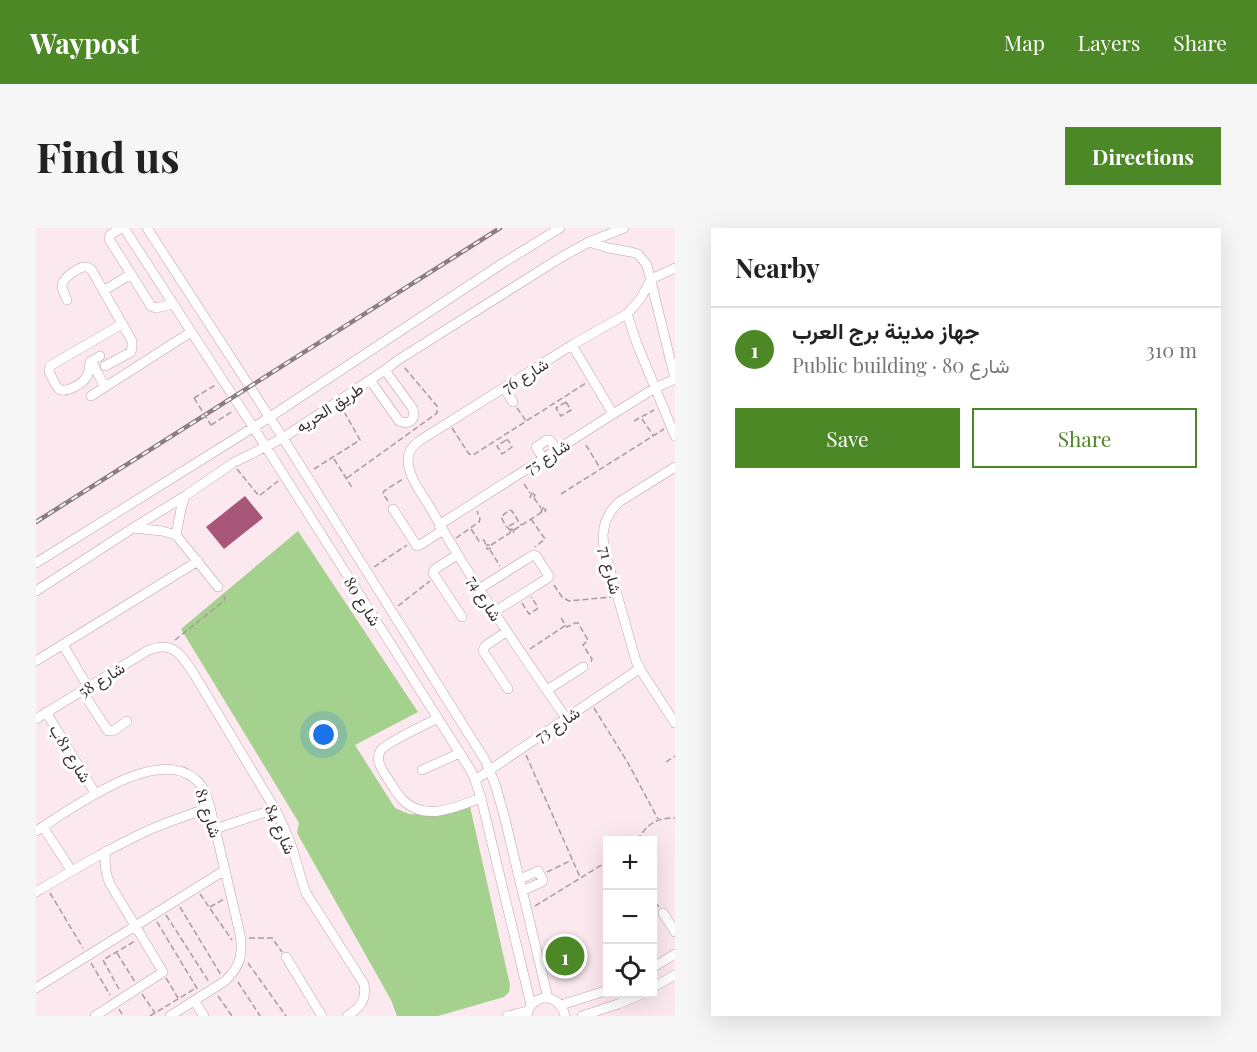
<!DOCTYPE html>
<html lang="en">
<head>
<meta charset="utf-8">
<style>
  :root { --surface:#fff; --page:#f6f6f6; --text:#222; --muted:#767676; --line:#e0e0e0; --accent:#4d8826 }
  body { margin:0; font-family:"Playfair Display",Vazirmatn,serif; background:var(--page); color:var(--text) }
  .controls { position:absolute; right:18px; bottom:18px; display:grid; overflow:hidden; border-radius:0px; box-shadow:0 6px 24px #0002 }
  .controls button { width:54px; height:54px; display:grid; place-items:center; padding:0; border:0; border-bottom:2px solid var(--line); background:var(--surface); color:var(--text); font:30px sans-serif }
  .you { position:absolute; left:288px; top:507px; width:21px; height:21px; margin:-15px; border:4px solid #fff; border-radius:50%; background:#1a73e8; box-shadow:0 0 0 9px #1a73e833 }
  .badge { display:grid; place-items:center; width:39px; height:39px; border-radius:50%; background:var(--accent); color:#fff; font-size:20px; font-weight:700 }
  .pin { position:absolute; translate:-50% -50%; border:3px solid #fff; box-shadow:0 2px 6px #0006 }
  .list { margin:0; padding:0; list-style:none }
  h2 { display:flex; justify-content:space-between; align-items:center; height:78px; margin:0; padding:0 24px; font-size:26px }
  h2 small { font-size:20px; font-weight:400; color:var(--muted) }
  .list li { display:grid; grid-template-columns:39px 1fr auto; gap:18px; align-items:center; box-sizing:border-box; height:84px; padding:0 24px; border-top:2px solid var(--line) }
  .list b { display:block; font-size:22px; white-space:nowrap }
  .list p { margin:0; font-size:20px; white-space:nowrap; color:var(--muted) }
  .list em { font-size:20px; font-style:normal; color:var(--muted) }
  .actions { display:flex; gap:12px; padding:18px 24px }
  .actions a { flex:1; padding:14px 0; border:2px solid var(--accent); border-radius:0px; text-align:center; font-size:21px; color:var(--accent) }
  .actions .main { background:var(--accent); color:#fff }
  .icon { flex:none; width:33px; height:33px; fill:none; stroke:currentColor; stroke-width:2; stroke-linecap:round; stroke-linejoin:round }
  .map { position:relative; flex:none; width:639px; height:788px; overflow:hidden; border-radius:0px }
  header { display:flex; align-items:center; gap:36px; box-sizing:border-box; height:84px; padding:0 30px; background:var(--accent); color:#fff }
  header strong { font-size:28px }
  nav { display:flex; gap:33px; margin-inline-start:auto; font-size:21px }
  .intro { display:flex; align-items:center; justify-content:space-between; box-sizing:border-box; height:144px; padding:0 36px }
  h1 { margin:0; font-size:42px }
  .button { padding:15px 27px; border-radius:0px; background:var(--accent); color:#fff; font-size:21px; font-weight:700 }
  main { display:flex; gap:36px; padding:0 36px }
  aside { flex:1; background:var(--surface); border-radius:0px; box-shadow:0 6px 24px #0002 }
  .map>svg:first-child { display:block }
</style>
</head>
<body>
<header>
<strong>Waypost</strong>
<nav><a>Map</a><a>Layers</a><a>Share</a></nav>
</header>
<div class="intro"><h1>Find us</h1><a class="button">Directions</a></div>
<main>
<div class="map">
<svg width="639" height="788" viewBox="0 0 639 788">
  <rect width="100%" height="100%" fill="#fce8ef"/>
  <path fill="#a5d18f" d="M262 303 382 484 319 517 359 580 373 586 388 587 433 574 474 757 473 764 468 769 402 788H361L355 772 261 605 263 595 145 401Z"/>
  <path fill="#a75677" d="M209 268 227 290 188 321 170 299Z"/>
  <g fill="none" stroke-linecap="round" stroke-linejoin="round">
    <g stroke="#c1a2ad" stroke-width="10">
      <path id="minor" d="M85 0 74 7 73 11 115 78 120 80 137 76
        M88 0 230 219 434 541 439 552 445 570 495 777
        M111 0 247 210 449 532 459 556 468 587 512 770
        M67 63 95 46
        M31 72C29 67 26 62 26 57 27 50 43 38 50 39 52 39 54 41 55 41L96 113V119L95 124 69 138
        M591 86 601 116 639 208
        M536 117 577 186
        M64 128 54 134C53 139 54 144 51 148 48 155 29 166 23 161 19 157 16 149 13 144L14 138 86 96
        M55 133 69 159
        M334 152 363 193 369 195 375 193 378 188 377 181 349 142
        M468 160 477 174
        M55 168 155 104
        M507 230 500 219 511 212H514L521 222
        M639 239 583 274 575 283 569 295 567 307 568 320 572 335 600 433 607 446 639 495
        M357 281 381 318 384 317 407 302
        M403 297 577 186 619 160 639 151 611 37 602 26 595 24 572 20 553 14
        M97 300 126 303 140 307 182 359
        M140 307 145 281 149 268
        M421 327 399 341 397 345 426 389
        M0 335 234 189 467 35 524 0
        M443 361 497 327 500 328 513 348 512 350 458 384
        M0 363 97 300 149 268 197 235 247 210 349 142 362 132 524 30 553 14 588 0
        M470 404 449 418 447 423 472 461
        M27 417 52 459
        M0 433 162 333
        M511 462 547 439
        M46 463 72 503H77L91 493
        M10 484 59 565
        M402 490C392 495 350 515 345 522 339 531 345 540 350 548 355 555 360 565 366 571 388 595 420 579 445 570
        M530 490C483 422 436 354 395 281 387 267 372 249 372 232 372 223 377 218 383 213L536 117 591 86 605 70 615 51 639 40
        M0 491 111 423C137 411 145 427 158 446L239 581C245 593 251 605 255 617 261 633 264 649 270 665L328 756C331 772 324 780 311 788
        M386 542 424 525
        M439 552 603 441
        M7 599 35 642
        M179 601 239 581
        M0 603C34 582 120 517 159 551 168 558 171 569 174 579L204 706C207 726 205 738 189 753L134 788
        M484 651 502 643 507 652 506 654 486 663
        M0 664C37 642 74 620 113 602 133 593 154 587 174 579
        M627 685 639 704
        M250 729 286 788
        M616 740 639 726
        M0 760 189 642
        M616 760 639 747
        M158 773 168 788
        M525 777 572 762
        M59 788 127 744 74 656C69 645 68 635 70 623
        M471 788 492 783
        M491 788C495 764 524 764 529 788
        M546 788 582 776 606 766"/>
    </g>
    <path stroke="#ab9aa0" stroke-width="1.5" stroke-dasharray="6 3" stroke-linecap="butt" d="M158 170 181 156
      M530 174 535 182 525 188 520 180Z
      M481 180 490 193
      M606 191 617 207
      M598 193 618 182
      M175 197 197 183
      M416 200 433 226 437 227 550 155
      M470 212H472L476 219 466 226 461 218Z
      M550 217 564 240
      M298 231 317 261
      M201 241 223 268 242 253
      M278 241 324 212 306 180
      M311 250 401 185V178L368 139
      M488 256 494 265
      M496 265 499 267 497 270 494 269Z
      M525 266 628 201
      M498 270 505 280
      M352 273 347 266 348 263 367 251
      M507 280 510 282 508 285 505 283Z
      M495 291 509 311 499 319
      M473 298 482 293
      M435 301 443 313 448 312 450 317 451 321 455 320 453 317H450
      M475 301 478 302 477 305H474Z
      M474 302 470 298 465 289 473 282 476 283 485 297
      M478 302 506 284
      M420 310 443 294 444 291 441 283
      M455 317 474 305
      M454 322 464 338
      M338 339 371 317
      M518 357 526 369 533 373 575 369
      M486 375 493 386 501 381 502 379 495 369
      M362 378 394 353
      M525 390 531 399 539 395H542L552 412 547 417 556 431 555 434
      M139 412 188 373 189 370 187 366
      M494 421 530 397
      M558 480 592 535 622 591
      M490 527 544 649
      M630 534 639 528
      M601 612C612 596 619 590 639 590
      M511 644 536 632
      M14 665 47 720
      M164 666 196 712
      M616 669 623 679
      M499 678 572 633
      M144 679 185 747
      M174 679 188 671
      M130 687 173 754
      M121 694 162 762
      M213 710H236L246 724
      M81 725 99 754
      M55 735 74 767
      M212 735 250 788
      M130 750 142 770
      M202 754 224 788
      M83 761 67 732 99 713
      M106 766 119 785
      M182 768 196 788
      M83 781 87 788
      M114 788 160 760"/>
    <use href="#minor" stroke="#fff" stroke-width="9"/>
    <g stroke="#8c7d82" stroke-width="4.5">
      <path id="rail" d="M0 294 464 0"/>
    </g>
    <use href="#rail" stroke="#fff" stroke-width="2" stroke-dasharray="7" stroke-linecap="butt"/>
    <path stroke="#ab9aa0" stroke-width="1.5" stroke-dasharray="6 3" stroke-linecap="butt" d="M158 170 175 197"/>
  </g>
  <g text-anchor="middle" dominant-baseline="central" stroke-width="6" stroke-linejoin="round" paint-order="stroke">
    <g font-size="16" fill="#3b2f33" stroke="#fff">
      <text transform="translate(489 147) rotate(-32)">شارع 76</text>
      <text transform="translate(293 179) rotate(-33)">طريق الحريه</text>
      <text transform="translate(511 228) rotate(-33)">شارع 75</text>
      <text transform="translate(575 342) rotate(76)">شارع 71</text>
      <text transform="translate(449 370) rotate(58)">شارع 74</text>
      <text transform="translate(327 373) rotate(58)">شارع 80</text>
      <text transform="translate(65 451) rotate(-32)">شارع 58</text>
      <text transform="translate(521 496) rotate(-34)">شارع 73</text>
      <text transform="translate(35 525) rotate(59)">شارع 81ب</text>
      <text transform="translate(173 585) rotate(72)">شارع 81</text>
      <text transform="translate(245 601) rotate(66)">شارع 84</text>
    </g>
  </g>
</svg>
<div class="controls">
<button>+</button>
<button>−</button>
<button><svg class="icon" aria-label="locate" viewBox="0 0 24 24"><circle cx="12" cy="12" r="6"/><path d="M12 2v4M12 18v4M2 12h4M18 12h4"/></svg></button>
</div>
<div class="you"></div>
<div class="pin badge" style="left:529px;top:728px">1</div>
</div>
<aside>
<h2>Nearby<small></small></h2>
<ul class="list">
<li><span class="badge">1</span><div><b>جهاز مدينة برج العرب</b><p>Public building · شارع 80</p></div><em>310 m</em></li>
</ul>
<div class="actions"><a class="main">Save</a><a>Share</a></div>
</aside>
</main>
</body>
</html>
